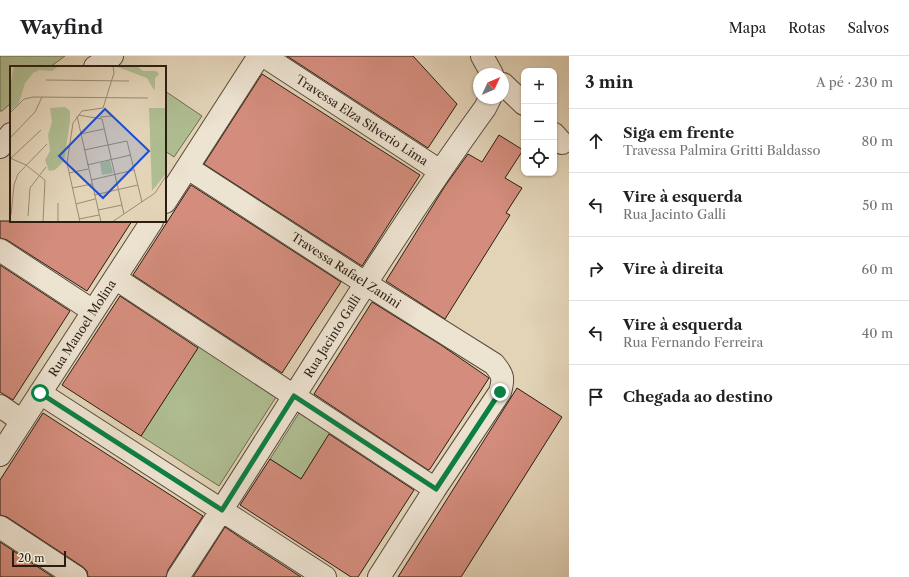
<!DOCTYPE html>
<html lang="pt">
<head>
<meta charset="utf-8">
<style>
  :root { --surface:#fff; --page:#f6f6f6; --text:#202124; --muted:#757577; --line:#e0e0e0 }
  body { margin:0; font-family:"Libre Caslon Text",serif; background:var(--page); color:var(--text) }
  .controls { position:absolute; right:12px; top:12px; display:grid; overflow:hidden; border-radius:8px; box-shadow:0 1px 3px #0004 }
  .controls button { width:36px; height:36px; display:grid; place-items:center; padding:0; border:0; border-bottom:1px solid var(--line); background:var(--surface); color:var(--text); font:20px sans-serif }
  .compass { position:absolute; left:473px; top:12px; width:36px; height:36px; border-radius:50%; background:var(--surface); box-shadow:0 1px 3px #0004; rotate:46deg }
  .scale { position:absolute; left:12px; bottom:10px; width:54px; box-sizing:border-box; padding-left:4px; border:2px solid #291d12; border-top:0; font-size:11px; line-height:14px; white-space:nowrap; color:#291d12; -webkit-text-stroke:3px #ede3d1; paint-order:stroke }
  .stop { position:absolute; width:12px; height:12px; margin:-9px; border:3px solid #0b8043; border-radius:50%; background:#fff }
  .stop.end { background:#0b8043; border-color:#fff; box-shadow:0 1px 4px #0008 }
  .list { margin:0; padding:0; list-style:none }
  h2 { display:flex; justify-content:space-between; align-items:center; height:52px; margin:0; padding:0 16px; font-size:17px }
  h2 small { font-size:13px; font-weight:400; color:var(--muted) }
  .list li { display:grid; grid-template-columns:26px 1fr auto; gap:12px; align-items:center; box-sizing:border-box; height:64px; padding:0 16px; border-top:1px solid var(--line) }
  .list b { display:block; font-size:15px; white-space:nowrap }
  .list p { margin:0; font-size:13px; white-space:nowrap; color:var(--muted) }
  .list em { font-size:13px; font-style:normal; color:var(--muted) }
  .icon { flex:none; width:22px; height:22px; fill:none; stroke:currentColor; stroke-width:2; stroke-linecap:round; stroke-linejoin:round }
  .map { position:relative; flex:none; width:569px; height:521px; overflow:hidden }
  header { display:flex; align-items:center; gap:24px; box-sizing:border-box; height:56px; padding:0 20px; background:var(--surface); border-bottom:1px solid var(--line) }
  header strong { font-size:19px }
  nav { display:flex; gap:22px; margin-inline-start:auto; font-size:14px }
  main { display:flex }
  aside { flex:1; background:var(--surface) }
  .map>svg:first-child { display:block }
</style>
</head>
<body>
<header>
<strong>Wayfind</strong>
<nav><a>Mapa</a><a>Rotas</a><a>Salvos</a></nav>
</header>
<main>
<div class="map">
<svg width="569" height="521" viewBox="0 0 569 521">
  <rect width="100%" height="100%" fill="#e3d4b8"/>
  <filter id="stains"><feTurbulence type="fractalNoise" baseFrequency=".005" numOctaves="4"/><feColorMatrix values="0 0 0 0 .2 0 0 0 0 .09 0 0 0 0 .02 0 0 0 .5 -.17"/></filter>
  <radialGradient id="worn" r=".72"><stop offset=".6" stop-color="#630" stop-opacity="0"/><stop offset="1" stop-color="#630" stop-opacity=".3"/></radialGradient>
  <path fill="#afbe92" stroke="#6c6e52" d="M0 0H65L50 11H11V47L2 55H0Z
    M165 35 202 60 174 101 165 95Z
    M200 288 278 338 219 430 141 380Z
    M299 357 330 377 301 423 270 403Z"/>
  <path fill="#d48d7d" stroke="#291d12" d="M287 0H413L457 48 428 92Z
    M262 18 420 119 362 210 204 108Z
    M499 79 523 94 505 122 522 132 506 157 510 159 445 263 386 225 445 130 468 98 482 106Z
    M191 129 341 226 282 317 133 219Z
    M0 165H132L87 235 7 184 0 182Z
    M0 209 70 255 13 344 0 336Z
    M120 240 198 292 141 380 62 329Z
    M372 246 441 289 489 322 430 413 428 414 314 338Z
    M517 332 562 361 461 521H398Z
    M43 357 203 460 168 514 166 521H88L87 515 83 511 7 461 0 459V424Z
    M329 378 414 434 358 521H351L240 449 270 403 301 423Z
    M225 471 241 482 301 521H193Z
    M0 486 53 521H0Z"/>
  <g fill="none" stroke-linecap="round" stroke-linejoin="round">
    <g stroke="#584b3c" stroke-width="24">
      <path id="minor" d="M264 0 440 115
        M482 0 492 18
        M95 11 112 0
        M503 28 524 48
        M554 78 562 87
        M0 91 11 78
        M188 112 365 227 494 308C503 319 504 322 500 336L435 433 379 521
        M165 146 259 0
        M0 194 93 255
        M115 222 435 433
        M40 337 325 521
        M0 350 22 365
        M0 399 152 165
        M0 471 76 521
        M178 521C281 365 375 204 485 52L490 42"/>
    </g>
    <use href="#minor" stroke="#ede3d1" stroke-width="22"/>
  </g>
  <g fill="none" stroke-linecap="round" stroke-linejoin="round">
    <path stroke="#0b8043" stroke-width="5" d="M40 337 222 454 294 340 436 433 500 336"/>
  </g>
  <g text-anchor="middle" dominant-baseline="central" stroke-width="4" stroke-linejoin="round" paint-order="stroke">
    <g font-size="12" fill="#291d12" stroke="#ede3d1">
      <text transform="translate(362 64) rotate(33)">Travessa Elza Silverio Lima</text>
      <text transform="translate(346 214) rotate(33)">Travessa Rafael Zanini</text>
      <text transform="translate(82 272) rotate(-57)">Rua Manoel Molina</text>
      <text transform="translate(332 280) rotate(-58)">Rua Jacinto Galli</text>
    </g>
  </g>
  <g transform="translate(10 10)">
    <rect width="156" height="156" fill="#e3d4b8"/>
    <path d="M4 0H49L42 5 29 4 23 7 15 17 9 37 0 46V22ZM105 0H127L133 5H146L149 8 145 12V22L144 24 137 12ZM55 41 60 45V55L54 95 45 104 39 105 35 94 40 85 38 69 42 56 40 42ZM139 42H156L155 109 142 125ZM100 94 103 107 92 109 90 97Z" fill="#afbe92"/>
    <path fill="none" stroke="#998b76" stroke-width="1" d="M36 14 119 15M0 47 14 33 23 31 138 32M68 49 92 53 114 148M67 50 91 156M90 51 102 50M70 68 94 63M0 72 25 46 32 31M74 84 117 75 132 136M0 92 16 99 35 114 33 156M1 92 31 64M77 99 121 89M59 107 78 103M81 114 124 104M62 122 82 118M84 129 128 119M66 138 85 133M88 144 112 139M1 149 4 119 8 108 37 78M18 150 20 122 36 101M69 153 89 149M48 156V137M70 156 57 97 63 57 72 45 93 42 104 7 103 0M102 156 145 127 156 110"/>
    <path fill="#1d4ed8" fill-opacity="0.15" stroke="#1d4ed8" stroke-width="2" d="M95 43 139 85 93 132 49 90Z"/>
    <rect width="156" height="156" fill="none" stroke="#291d12" stroke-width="2"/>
  </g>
  <rect width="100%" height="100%" filter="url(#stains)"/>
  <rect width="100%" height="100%" fill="url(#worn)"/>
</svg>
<div class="controls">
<button>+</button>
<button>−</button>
<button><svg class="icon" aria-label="locate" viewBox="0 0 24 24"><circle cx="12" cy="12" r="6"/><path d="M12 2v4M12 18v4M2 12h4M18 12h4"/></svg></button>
</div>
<svg class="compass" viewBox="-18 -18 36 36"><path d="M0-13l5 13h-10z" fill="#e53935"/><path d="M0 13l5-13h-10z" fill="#757577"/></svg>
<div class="scale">20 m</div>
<div class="stop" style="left:40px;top:337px"></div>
<div class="stop end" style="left:500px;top:336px"></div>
</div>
<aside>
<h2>3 min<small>A pé · 230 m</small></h2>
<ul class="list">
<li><svg class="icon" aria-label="ahead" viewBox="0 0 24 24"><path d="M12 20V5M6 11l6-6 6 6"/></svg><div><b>Siga em frente</b><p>Travessa Palmira Gritti Baldasso</p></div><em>80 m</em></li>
<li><svg class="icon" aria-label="left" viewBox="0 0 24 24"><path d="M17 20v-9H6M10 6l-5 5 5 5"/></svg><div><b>Vire à esquerda</b><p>Rua Jacinto Galli</p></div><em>50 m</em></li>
<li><svg class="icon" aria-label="right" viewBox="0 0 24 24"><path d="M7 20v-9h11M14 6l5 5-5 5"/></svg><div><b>Vire à direita</b></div><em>60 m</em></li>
<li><svg class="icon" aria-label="left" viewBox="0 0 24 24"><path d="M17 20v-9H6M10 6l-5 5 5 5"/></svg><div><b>Vire à esquerda</b><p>Rua Fernando Ferreira</p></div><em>40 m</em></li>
<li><svg class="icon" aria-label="arrive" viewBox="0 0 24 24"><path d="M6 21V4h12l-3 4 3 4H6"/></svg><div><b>Chegada ao destino</b></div></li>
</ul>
</aside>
</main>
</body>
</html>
